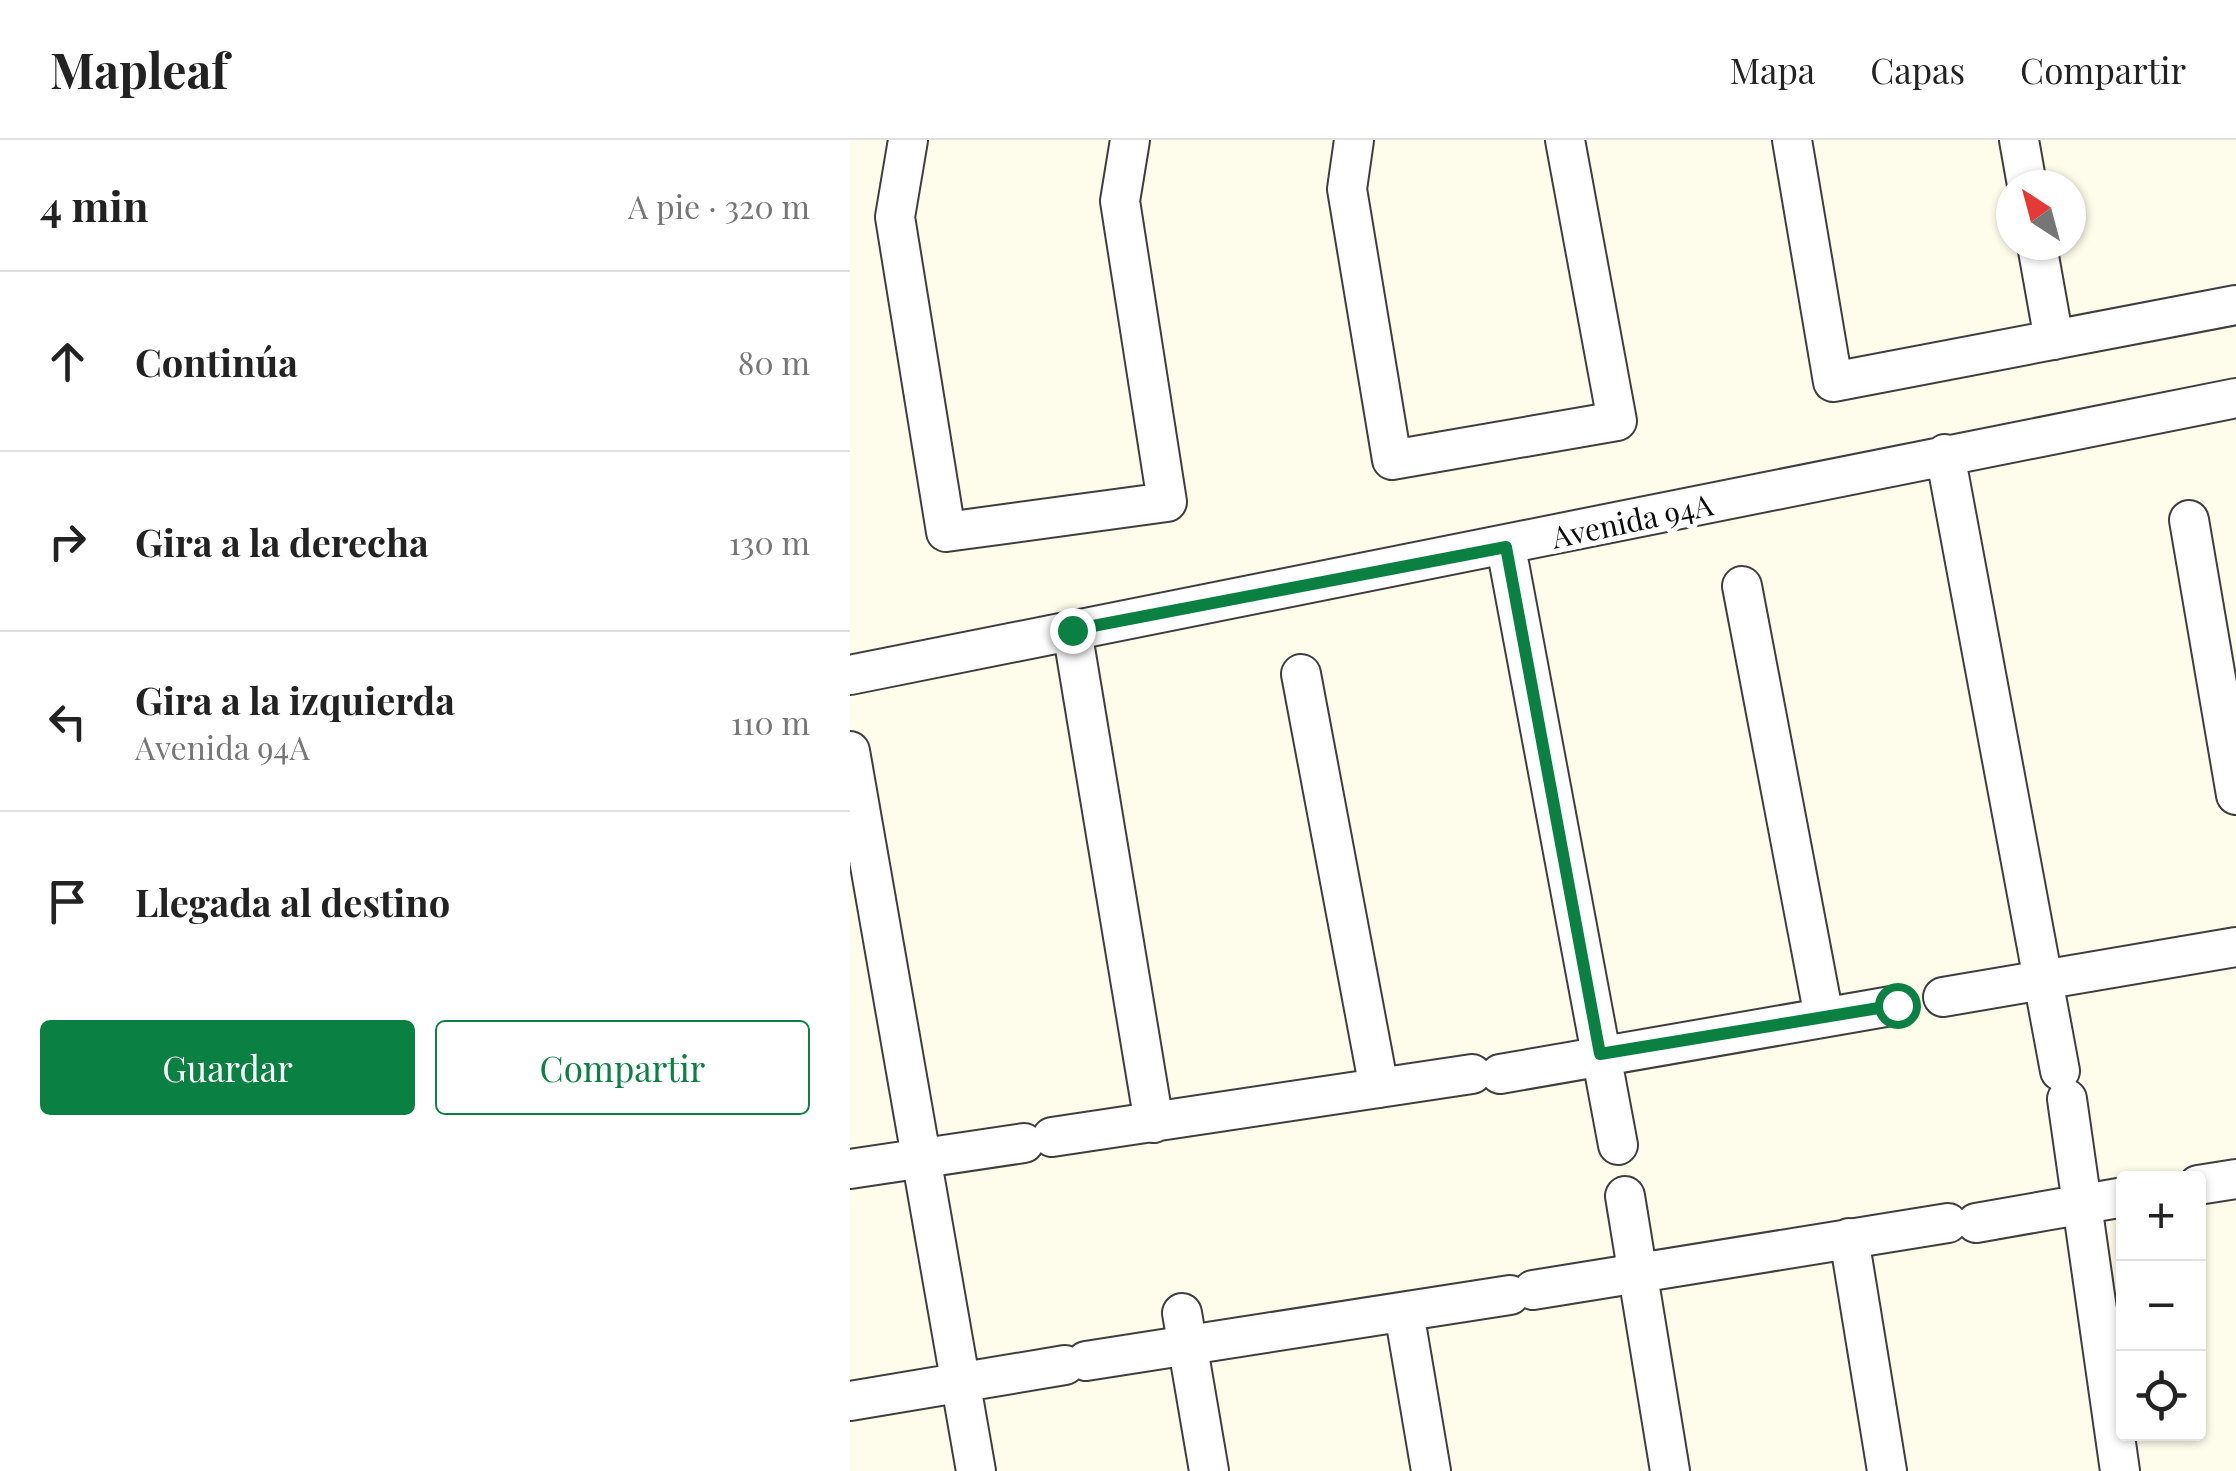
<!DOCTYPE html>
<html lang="es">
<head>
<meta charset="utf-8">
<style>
  :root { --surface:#fff; --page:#f6f6f6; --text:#222; --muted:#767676; --line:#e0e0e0; --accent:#0b8043 }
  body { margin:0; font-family:"Playfair Display",serif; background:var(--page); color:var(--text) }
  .controls { position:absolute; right:30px; bottom:30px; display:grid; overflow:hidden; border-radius:10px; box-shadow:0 2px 8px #0004 }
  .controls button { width:90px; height:90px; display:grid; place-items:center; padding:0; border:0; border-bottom:2px solid var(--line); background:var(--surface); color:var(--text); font:50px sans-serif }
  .compass { position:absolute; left:1146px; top:30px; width:90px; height:90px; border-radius:50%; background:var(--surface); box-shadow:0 2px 8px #0004; rotate:324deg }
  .stop { position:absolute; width:30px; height:30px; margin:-22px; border:8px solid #0b8043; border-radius:50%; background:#fff }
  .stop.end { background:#0b8043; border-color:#fff; box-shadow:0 2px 10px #0008 }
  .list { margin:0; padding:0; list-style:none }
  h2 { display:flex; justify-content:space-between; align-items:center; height:130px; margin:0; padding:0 40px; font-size:42px }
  h2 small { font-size:32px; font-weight:400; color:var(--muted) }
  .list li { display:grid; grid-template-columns:65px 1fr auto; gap:30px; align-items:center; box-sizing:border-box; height:180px; padding:0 40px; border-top:2px solid var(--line) }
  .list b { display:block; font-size:38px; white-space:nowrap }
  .list p { margin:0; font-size:32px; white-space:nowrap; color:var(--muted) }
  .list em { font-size:32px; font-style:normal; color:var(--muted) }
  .actions { display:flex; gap:20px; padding:30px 40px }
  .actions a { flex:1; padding:22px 0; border:2px solid var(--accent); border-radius:10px; text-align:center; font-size:35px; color:var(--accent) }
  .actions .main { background:var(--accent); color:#fff }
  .icon { flex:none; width:55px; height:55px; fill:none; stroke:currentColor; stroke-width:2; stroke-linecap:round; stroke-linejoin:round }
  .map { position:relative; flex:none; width:1386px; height:1331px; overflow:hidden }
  header { display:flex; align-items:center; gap:60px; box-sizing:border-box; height:140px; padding:0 50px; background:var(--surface); border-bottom:2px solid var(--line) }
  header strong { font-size:48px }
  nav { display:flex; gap:55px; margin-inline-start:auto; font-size:35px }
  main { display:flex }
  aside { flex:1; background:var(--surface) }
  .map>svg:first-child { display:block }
</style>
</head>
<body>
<header>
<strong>Mapleaf</strong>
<nav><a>Mapa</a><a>Capas</a><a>Compartir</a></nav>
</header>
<main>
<aside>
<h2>4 min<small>A pie · 320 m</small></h2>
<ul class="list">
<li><svg class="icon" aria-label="ahead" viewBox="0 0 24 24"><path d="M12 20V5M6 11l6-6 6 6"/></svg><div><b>Continúa</b></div><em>80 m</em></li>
<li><svg class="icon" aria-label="right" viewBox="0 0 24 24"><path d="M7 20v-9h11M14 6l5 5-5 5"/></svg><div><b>Gira a la derecha</b></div><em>130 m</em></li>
<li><svg class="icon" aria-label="left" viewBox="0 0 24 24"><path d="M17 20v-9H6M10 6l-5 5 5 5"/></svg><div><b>Gira a la izquierda</b><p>Avenida 94A</p></div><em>110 m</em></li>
<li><svg class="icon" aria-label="arrive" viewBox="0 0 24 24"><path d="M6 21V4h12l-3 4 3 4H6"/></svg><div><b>Llegada al destino</b></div></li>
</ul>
<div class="actions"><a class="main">Guardar</a><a>Compartir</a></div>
</aside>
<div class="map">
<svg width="1386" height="1331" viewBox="0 0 1386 1331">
  <rect width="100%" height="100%" fill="#fefcea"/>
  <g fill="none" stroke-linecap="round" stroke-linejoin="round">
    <g stroke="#3e3e3e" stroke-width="42">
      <path id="minor" d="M58 0 45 77 96 392 317 362 270 61 280 0
        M504 0 497 49 542 320 767 281 715 0
        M942 0 983 242 1386 165
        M1169 0 1177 45
        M1187 105 1204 200
        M1095 314 1210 931
        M1339 380 1386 655
        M656 407 768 1005
        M892 446 974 877
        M222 490 304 983
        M451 534 529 948
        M0 535 1386 258
        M0 611 126 1331
        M1093 857 1386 807
        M650 934 1047 865
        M1217 959 1270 1331
        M202 997 622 934
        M0 1029 174 1003
        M1348 1045 1386 1039
        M775 1056 820 1331
        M1126 1083 1274 1057
        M999 1098 1037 1331
        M683 1150 1098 1083
        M554 1172 581 1331
        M332 1173 359 1331
        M236 1221 660 1155
        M0 1261 215 1225"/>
    </g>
    <use href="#minor" stroke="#fff" stroke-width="38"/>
  </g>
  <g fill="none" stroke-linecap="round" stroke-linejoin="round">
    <path stroke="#0b8043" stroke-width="12" d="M222 490 656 407 750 914 1047 865"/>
  </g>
  <g text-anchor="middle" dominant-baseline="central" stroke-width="10" stroke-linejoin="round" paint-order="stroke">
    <g font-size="30" fill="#0b0b0b" stroke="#fff">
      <text transform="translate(782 380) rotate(-12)">Avenida 94A</text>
    </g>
  </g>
</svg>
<div class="controls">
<button>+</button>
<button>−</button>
<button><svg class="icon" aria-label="locate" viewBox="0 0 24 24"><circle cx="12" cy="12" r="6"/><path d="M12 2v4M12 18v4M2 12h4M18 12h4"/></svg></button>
</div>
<svg class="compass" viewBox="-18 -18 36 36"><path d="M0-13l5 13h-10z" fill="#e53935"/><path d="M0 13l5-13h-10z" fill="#767676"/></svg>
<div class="stop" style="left:1047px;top:865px"></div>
<div class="stop end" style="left:222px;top:490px"></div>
</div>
</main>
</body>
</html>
